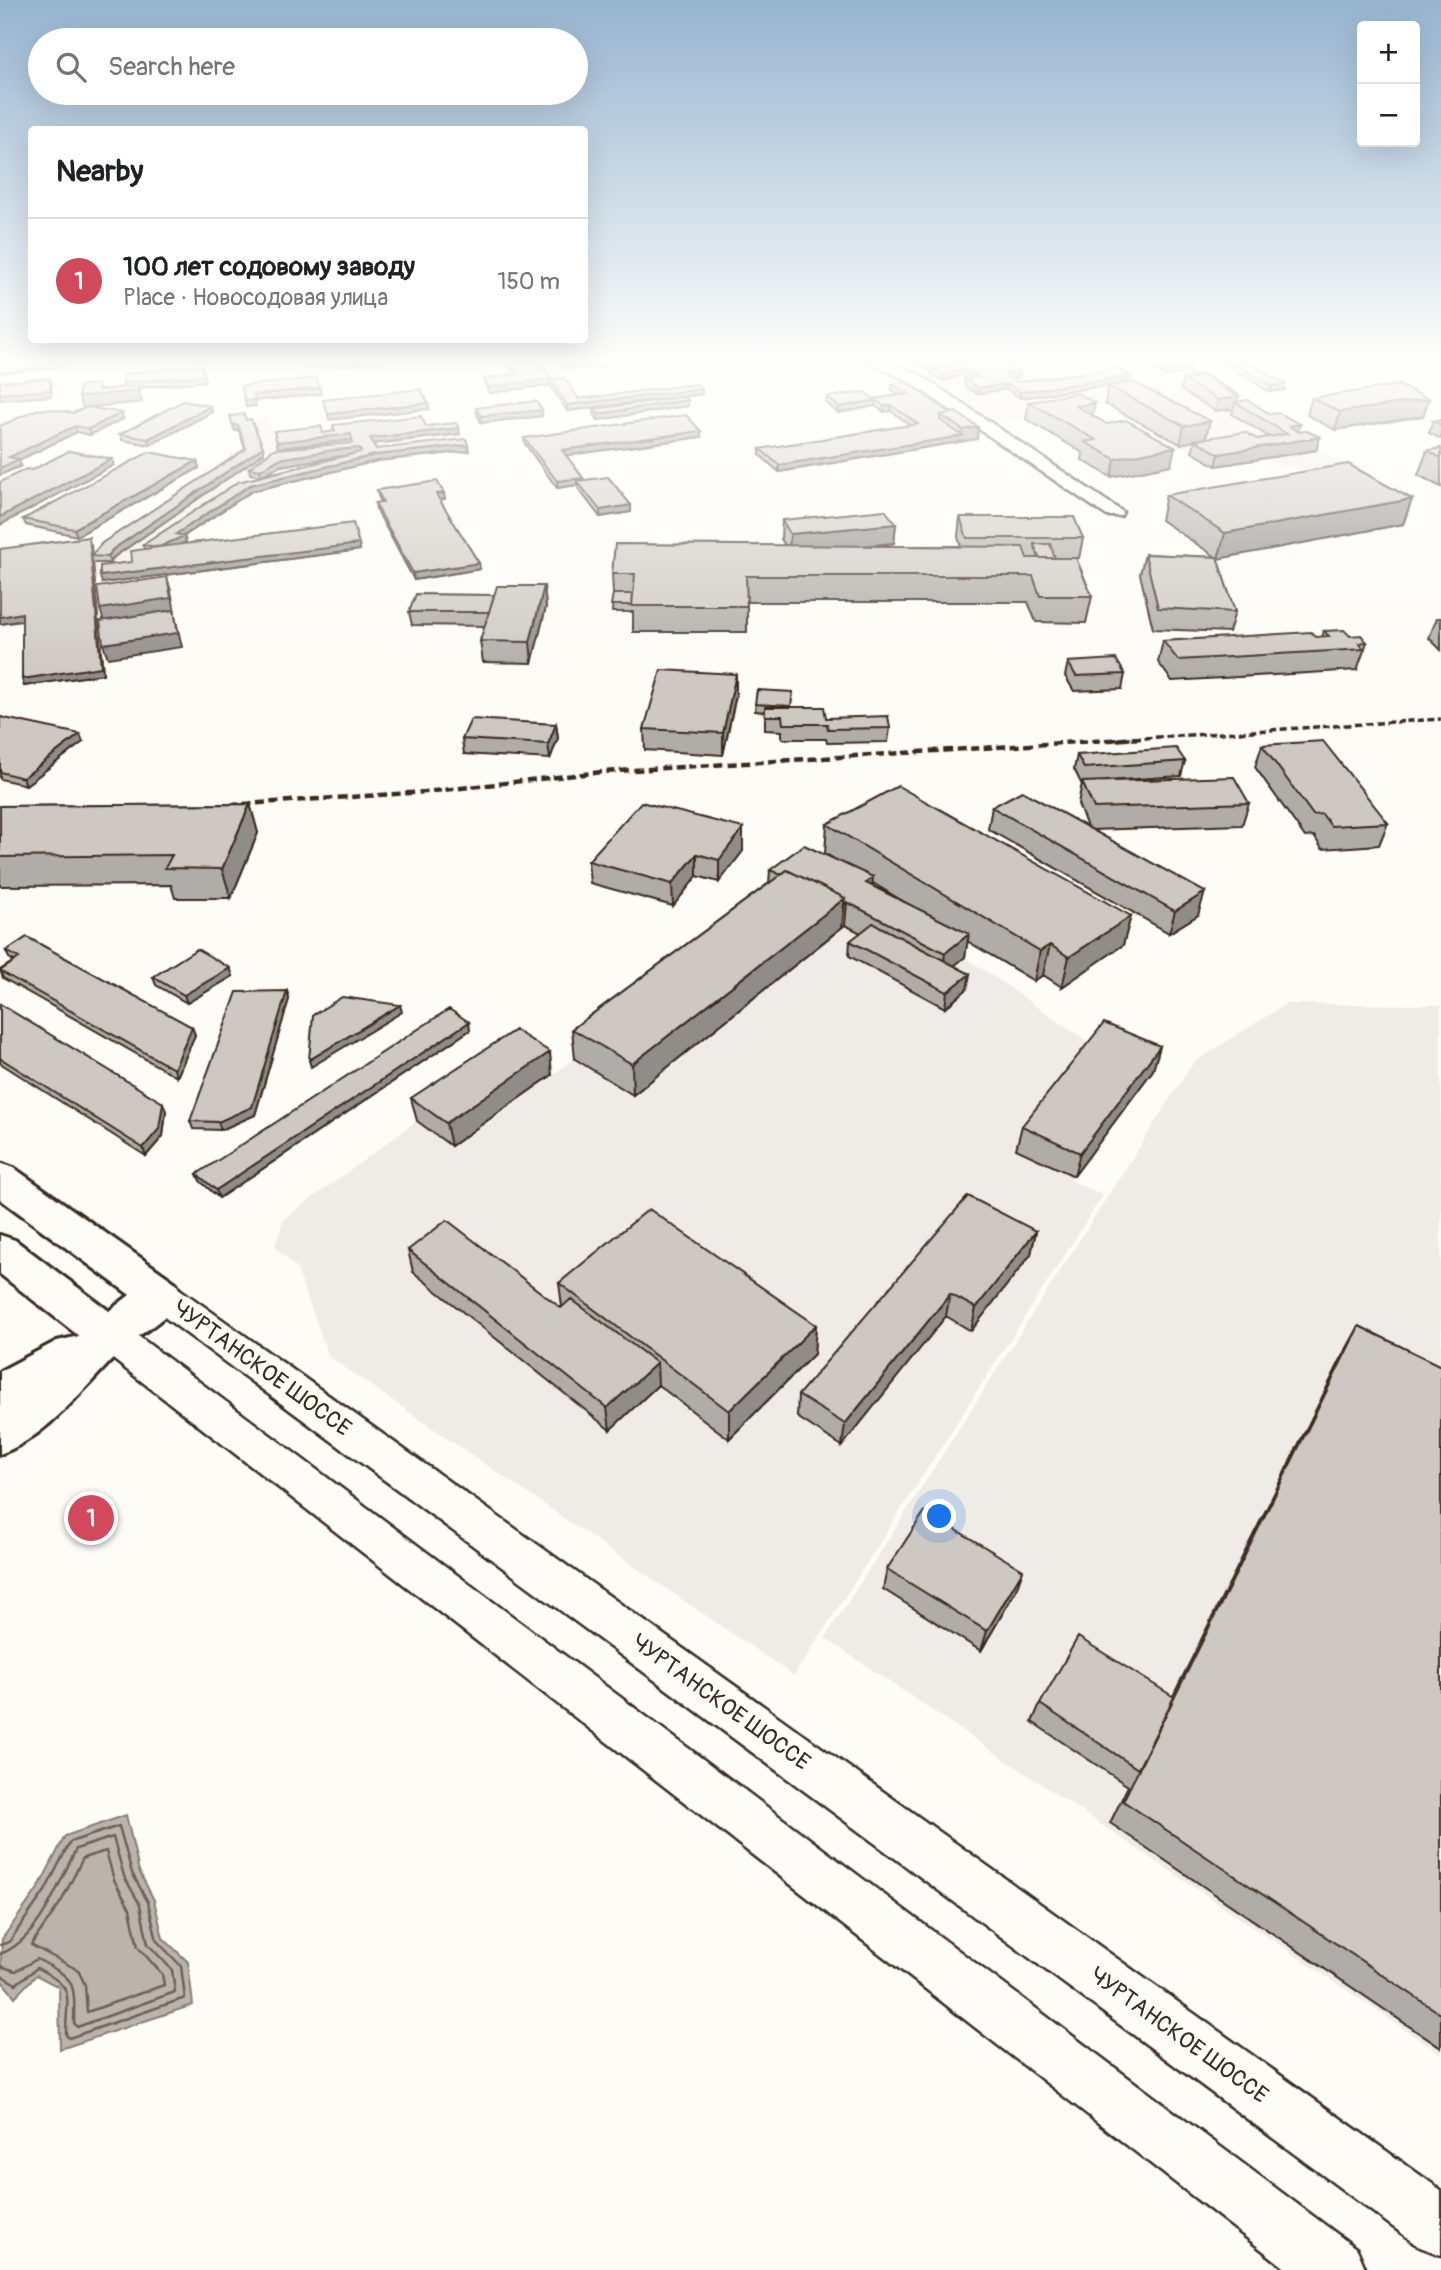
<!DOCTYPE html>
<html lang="en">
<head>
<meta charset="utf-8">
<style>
  :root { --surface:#fff; --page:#f6f6f6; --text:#202124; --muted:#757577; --line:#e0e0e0; --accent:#d1495b }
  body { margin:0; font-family:Pangolin,sans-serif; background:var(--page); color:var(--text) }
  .controls { position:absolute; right:21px; top:21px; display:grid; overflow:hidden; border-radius:7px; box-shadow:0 7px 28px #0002 }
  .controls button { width:63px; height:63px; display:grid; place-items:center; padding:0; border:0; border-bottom:2px solid var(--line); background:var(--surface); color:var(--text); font:35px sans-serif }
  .you { position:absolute; left:940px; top:1517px; width:24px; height:24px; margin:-18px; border:5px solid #fff; border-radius:50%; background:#1a73e8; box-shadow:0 0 0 10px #1a73e833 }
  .badge { display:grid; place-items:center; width:46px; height:46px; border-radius:50%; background:var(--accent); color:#fff; font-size:23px; font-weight:700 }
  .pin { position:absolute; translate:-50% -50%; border:4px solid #fff; box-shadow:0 2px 7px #0006 }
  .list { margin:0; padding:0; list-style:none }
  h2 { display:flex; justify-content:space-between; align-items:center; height:91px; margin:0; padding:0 28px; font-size:30px }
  h2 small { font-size:23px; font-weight:400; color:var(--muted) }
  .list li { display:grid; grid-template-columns:46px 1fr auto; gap:21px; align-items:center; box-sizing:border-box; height:126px; padding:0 28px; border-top:2px solid var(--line) }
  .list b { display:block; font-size:26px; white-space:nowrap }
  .list p { margin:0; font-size:23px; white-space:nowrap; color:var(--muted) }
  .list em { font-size:23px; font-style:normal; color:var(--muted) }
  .icon { flex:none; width:38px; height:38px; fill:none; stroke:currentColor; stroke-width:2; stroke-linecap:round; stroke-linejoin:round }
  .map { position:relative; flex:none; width:1441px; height:2270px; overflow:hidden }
  .search { position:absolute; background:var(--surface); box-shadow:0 7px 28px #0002; left:28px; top:28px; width:560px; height:77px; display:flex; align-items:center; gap:18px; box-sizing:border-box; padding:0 24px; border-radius:38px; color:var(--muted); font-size:26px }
  .panel { position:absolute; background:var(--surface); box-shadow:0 7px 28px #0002; left:28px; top:126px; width:560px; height:217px; border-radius:7px }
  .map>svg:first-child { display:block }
</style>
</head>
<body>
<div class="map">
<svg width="1441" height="2270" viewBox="0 0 1441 2270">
  <rect width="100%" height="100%" fill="#fdfcf7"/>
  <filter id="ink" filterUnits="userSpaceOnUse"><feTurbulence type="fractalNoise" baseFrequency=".0143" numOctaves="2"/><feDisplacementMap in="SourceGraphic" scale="14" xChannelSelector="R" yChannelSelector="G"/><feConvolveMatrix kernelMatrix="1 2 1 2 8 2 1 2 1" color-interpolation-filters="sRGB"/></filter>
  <g filter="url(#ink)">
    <path fill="#efece7" d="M901 361H1169L1362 474 1352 476 1279 465 1265 458 1216 466 1105 404 993 425Z
      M266 417 276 437 422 422 426 431 459 427 469 451 376 461 252 491 179 540 186 542 178 547 134 569 95 581 93 563 97 557 247 454 239 431H235L232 422Z
      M785 900 940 940 1087 1041 1153 1070 1070 1180 1103 1195 794 1676 329 1357 297 1269 275 1246 284 1219 417 1121 518 1053 553 1075Z
      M1286 1004 1441 1005V2054L825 1638 1193 1063Z"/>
    <path fill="#bbb4ad" stroke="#887d74" stroke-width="2" d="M126 1815 139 1871 154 1900 163 1938 188 1962 193 2005 60 2049 59 1987 36 1975 15 1997 0 1979 2 1939 39 1887 65 1836Z"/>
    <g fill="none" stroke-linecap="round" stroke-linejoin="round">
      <path stroke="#6e6157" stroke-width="2.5" d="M106 1851 114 1880 130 1909 138 1947 162 1974 164 1985 87 2012 85 1985 78 1970 31 1945 61 1902 83 1858Z
        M0 1945 9 1942 45 1891 70 1842 119 1826 132 1873 148 1902 157 1941 181 1966 185 1998 69 2038 66 2035C66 1993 77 1989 37 1968L16 1984 0 1975
        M0 1954C39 1940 59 1883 76 1849L113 1837 124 1876 140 1905 148 1944 172 1970 175 1992 77 2027 74 2023C75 1980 75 1979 37 1959L16 1971 0 1966"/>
      <g stroke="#3b2a1e" stroke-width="5">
        <path id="minor" d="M866 361H887L920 375 1123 512 1121 516H1107L908 381Z
          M161 1280 174 1285 1441 2190V2255L1420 2247 148 1305 143 1295 148 1285Z
          M109 1319 122 1324 1357 2249 1366 2270H1288L96 1346 90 1335 96 1324Z"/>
      </g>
      <g stroke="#3b2a1e" stroke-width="6">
        <path id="major" d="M0 361H63L54 366 0 371Z
          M0 1163 14 1168 176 1283 182 1295C170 1319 142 1331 123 1349 85 1385 50 1436 0 1454V1371L57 1341 79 1336 0 1274V1235L15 1240 109 1311 130 1295 0 1199Z"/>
      </g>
      <use href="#minor" fill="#fdfcf7" fill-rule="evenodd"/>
      <use href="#major" fill="#fdfcf7" fill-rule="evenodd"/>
      <path stroke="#3b2a1e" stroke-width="3.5" stroke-dasharray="7 3.5" stroke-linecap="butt" d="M1113 740 1441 719"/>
      <path stroke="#3b2a1e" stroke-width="4.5" stroke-dasharray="9 4.5" stroke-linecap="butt" d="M230 805 425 792 602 772 1141 738"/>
    </g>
    <path fill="#b0aca7" stroke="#3b2a1e" stroke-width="2" fill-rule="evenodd" d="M509 361H538L552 379 579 399 702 394 567 411 550 385 489 393 485 384 484 379 514 374 509 365Z
      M560 361H605L606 368H565Z
      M913 361H1001L1019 378 1011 379 1016 382H1131L1020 398 1006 389 977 394 964 385 965 379 972 378 966 374 943 381 931 374 932 368 980 361 925 369Z
      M1154 361H1180L1189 373 1163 376 1150 368 1151 362H1155Z
      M1219 361H1246L1284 390 1270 392Z
      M1192 375 1239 395 1237 401 1298 431 1320 437 1316 450 1216 466 1192 452 1195 441 1180 444 1105 404 1108 386 1210 421 1206 438 1257 439 1269 437 1232 414 1233 409 1215 411 1181 390 1183 379 1191 378Z
      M205 381 138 388 142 402 91 407 123 419 90 435 77 432 19 460 21 466 0 475V426L73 413 85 408H83L99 390Z
      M892 384 978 427 977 439 779 472 760 455V449L910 425 891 411 884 412 875 406 838 413 826 403 827 397 874 399 900 395 892 390Z
      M1312 398 1429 399 1423 416 1335 430 1307 415Z
      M1029 402 1092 415 1171 465 1111 477 1082 460 1083 453 1026 419Z
      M688 406 598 420 594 415V409Z
      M476 408 542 416 481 423 477 414Z
      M212 412 150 445 122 440 120 434Z
      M230 416 246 420 263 447 264 453 114 557 110 563H93L103 674 24 686 22 621 0 624V549L91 544 92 555 245 449 239 431H235Z
      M1441 420V439L1429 433 1433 421Z
      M333 425 426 426 460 434 373 444 376 449 469 451 377 461 252 491 184 536 186 542 181 544 360 550 102 583 132 562 144 549 143 545 261 476 250 474 249 468 353 443V440L278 448 274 431 323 433 334 432ZM346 455 261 476 280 466Z
      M701 437 566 455 583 478 584 480 631 505V512L600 517 578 488 577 485 557 488 525 444 524 438Z
      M1441 448V487L1418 475 1427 451Z
      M197 461 199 468 77 536 26 525 23 519Z
      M377 490 445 499 440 500 480 569 414 580 376 509 375 503 381 502 378 496Z
      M1166 495 1412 499 1403 524 1217 558 1235 612 1229 632 1153 629 1140 574 1145 554 1216 557 1161 520Z
      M960 517 1083 538 1079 558H1055L1092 596 1086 623 1036 622 1028 602H747V632H633V612H612L613 594 612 574 785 545 781 539 782 520 896 524 894 543 869 546H961L958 537Z
      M544 586 546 607 532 663 483 662 480 641 485 626 412 625 409 612Z
      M1437 618H1441V650L1429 638Z
      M1324 631 1350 636 1367 642 1357 670 1172 681 1158 662 1163 641 1322 637Z
      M1068 662 1125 674 1122 689 1074 691 1065 676Z
      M736 674V695L723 755 645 750 644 729Z
      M757 690 791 707 826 718 890 728 888 742 827 743 826 739H782V731L765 730V712L755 711Z
      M0 717 83 742 26 785 0 779Z
      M556 724 558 738 550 759 464 754 462 739Z
      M1262 745 1388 823 1379 845 1322 849 1314 836 1305 837 1255 767Z
      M1077 755 1185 761 1181 776 1106 781 1249 803 1242 825 1092 830 1198 915 1169 933 988 829 992 807 1087 827 1078 804 1082 783H1081L1074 769Z
      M250 804 258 833 231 898H175L171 885 0 886V806Z
      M827 824 1131 916 1123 945 1062 987 1043 975 1034 981 967 941 965 957 954 965 967 989 945 1008 849 956 850 941 861 933 845 925 633 1095 575 1059 572 1029 769 883 770 870 835 860 825 853ZM873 883 906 903 873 886Z
      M743 828V851L719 882 697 876 673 906 590 883 588 861Z
      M6 951 192 1027 195 1035 177 1077 3 978 0 970 14 961 9 958Z
      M230 968 233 976 187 1003 156 985 153 977Z
      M287 991 289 999 255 1115 221 1130 193 1129 190 1121Z
      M0 1004 166 1111 163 1136 146 1156 0 1063Z
      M470 1030 219 1198 200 1181 197 1174Z
      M1160 1046 1153 1070 1074 1176 1016 1149 1022 1126Z
      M552 1075 451 1146 417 1121 411 1098Z
      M1036 1231 1031 1254 971 1331 946 1316 842 1446 797 1417 798 1395Z
      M408 1250 561 1308 562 1306 559 1283 816 1325 814 1354 729 1439 658 1385 610 1430 413 1272Z
      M1359 1326 1441 1366V2048L1110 1823 1128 1786 1032 1722 1040 1704 1173 1696 1343 1355Z
      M887 1569 1016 1590 981 1651 883 1589Z"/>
    <path fill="#908c88" stroke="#3b2a1e" stroke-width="2" d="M331 361H381V362L306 369 305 364Z
      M940 361H980L925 369V363Z
      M202 365 205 381 138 388 142 402 83 408 79 397 97 384 100 394 125 389 123 383Z
      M1190 367 1189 373 1163 376 1164 370Z
      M966 369V374L943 381V375Z
      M1020 372 1019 378 1003 380 1004 374Z
      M1132 376 1131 382 1020 398V392Z
      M50 378 52 383 51 396 0 400V394Z
      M550 379V385L489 393V387Z
      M1007 384 1006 389 977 394 978 388Z
      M1285 384 1284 390 1270 392 1271 386Z
      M320 388 321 394 255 401 256 406 246 407 245 401 254 395Z
      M702 389V394L567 411V405Z
      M1239 395 1237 403 1235 402 1233 409 1215 411 1218 400Z
      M1429 399 1423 416 1335 430 1340 412Z
      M688 400V406L598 420V414Z
      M876 400 875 406 838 413 839 407Z
      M428 403 429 409 329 420 328 414Z
      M1095 403 1091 420 1076 406Z
      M891 405V411L884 412V406Z
      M211 406 212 412 150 445 148 439Z
      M542 410V416L481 423V416Z
      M122 413 123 419 90 435 88 429Z
      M1210 421 1205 439 1195 440V441L1180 444 1184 426Z
      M1300 424 1296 436 1289 426Z
      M233 425H238L239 431H235Z
      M75 426 77 432 19 460 21 466 0 475V468L9 457Z
      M978 427 977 439 779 472V465L962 436 963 430Z
      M459 428 460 434 371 444 370 438Z
      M701 431V437L562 456V450Z
      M351 434 353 440 278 448 277 442Z
      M1320 437 1316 450 1216 466 1219 454Z
      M468 445 469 451 377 461 252 491 184 536 186 542 161 554 159 547 176 534 250 485 375 455Z
      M263 447 264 453 114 557 110 563 108 557 112 550Z
      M1175 447 1171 465 1111 477 1115 459Z
      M359 448 361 454 334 457 280 466 261 476 260 470 279 459 333 450Z
      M112 459 114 465 0 525V517Z
      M197 461 199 468 77 536 74 529Z
      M583 478 584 484 577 481V485L557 488V481Z
      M444 493 445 499 437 500 436 494Z
      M1412 499 1403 524 1218 559 1225 533Z
      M631 505V512L600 517V510Z
      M896 524 894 543 789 553 790 534Z
      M359 544 360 550 102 583 100 576Z
      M91 556 93 563 103 674 24 686 22 679Z
      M479 563 480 569 414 580 413 573Z
      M167 577 171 591 175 612H174L182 647 108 658 103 644 104 622 100 609Z
      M544 586 546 607 532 663 530 642Z
      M22 613 24 620 0 624V617Z
      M736 674V695L723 755V733Z
      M556 724 558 738 550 759 548 744Z
      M80 734 83 742 26 785 23 778Z
      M250 804 258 833 231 898 222 869Z
      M743 828V851L719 882V860Z
      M697 854V876L673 906 672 884Z
      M873 877 871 900 866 883Z
      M1205 892 1198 915 1169 933 1175 911Z
      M845 898 842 927 633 1095 632 1064Z
      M847 902 845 925 842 927 844 905Z
      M1131 916 1123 945 1062 987 1069 957Z
      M969 934 965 957 942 976 945 953Z
      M1050 945 1043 975 1034 981 1040 951Z
      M230 968 233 976 187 1003 184 995Z
      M970 974 967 989 945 1008 947 992Z
      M287 991 289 999 255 1115 221 1130 218 1122Z
      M400 1005 402 1012 311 1067 309 1060Z
      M469 1022 470 1030 219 1198 216 1190Z
      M192 1027 195 1035 177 1077 174 1069Z
      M1160 1046 1153 1070 1074 1176 1080 1153Z
      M550 1052 552 1075 451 1146 446 1123Z
      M163 1103 166 1111 163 1136 146 1156 143 1148Z
      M1036 1231 1031 1254 971 1331 976 1308Z
      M950 1294 946 1316 842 1446 845 1424Z
      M816 1325 814 1354 729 1439V1411Z
      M657 1363 658 1385 610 1430 607 1408Z
      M1023 1570 1016 1590 981 1651 987 1631Z"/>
    <path fill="#cdc8c2" stroke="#3b2a1e" stroke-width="2" d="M304 361H331L305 364Z
      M509 361H538L552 379 564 378 579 399 697 384 702 389 567 405 550 379 489 387 484 379 517 374Z
      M563 361H605L606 362 565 363Z
      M922 361H940L925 363Z
      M984 361H1001L1020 372 1004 374 1016 382 1117 368 1132 376 1020 392 1007 384 978 388 965 379 979 377 966 369 943 375 932 368Z
      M1161 361H1180L1190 367 1164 370 1151 362Z
      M1230 361H1246L1285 384 1271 386Z
      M202 365 203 375 123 383V374Z
      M1204 374 1239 395 1236 396 1204 376 1195 377 1192 375Z
      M1204 376 1239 397 1218 400 1183 379Z
      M50 378V390L0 394V382Z
      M316 378 320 388 254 395 255 400 245 401 241 386Z
      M906 382 951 413 941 415 940 420 963 436 779 465 760 449 918 424 891 405 884 406 876 400 839 407 827 397 865 392 874 399 908 394 892 384Z
      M1133 382 1210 421 1184 426 1108 386Z
      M97 384 98 390 138 386V391L79 397V386Z
      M1399 385 1429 399 1340 412 1312 398Z
      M421 389 428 403 328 414 323 400Z
      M1077 393 1095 403 1076 406 1107 424 1126 420 1175 447 1115 459 1085 442 1096 440 1029 402Z
      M684 397 688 400 598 414 594 409Z
      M1248 400 1270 414 1279 413 1300 424 1289 426 1299 432 1307 431 1320 437 1219 454 1195 440 1245 432 1257 439 1287 434 1235 402Z
      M183 401 211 406 148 439 120 434Z
      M536 401 542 410 481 416 476 408Z
      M88 407 122 413 88 429 75 426 9 457 19 459 0 468V426L36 410 49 409 73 413Z
      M956 412 978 427 963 430 941 415Z
      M244 414 246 420 251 419 263 447 112 550 108 557 91 556 101 667 22 679V613L0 617V549L89 537 91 556 102 543 246 449 238 425H233L230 416Z
      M686 415 701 431 562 450 583 478 557 481 524 438Z
      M421 416 426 426 456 423 459 428 370 438 376 449 466 439 468 445 375 455 250 485 176 534 184 536 159 547 353 523 359 544 100 576V566L132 562 131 551 159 547 143 545 238 482 361 452 359 448 333 450 279 459 260 470 249 468 274 449 353 443 351 434 277 442 274 431 321 426 323 433 335 431 333 425Z
      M1441 420V425L1433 421Z
      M1441 448V458L1427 451Z
      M69 451 112 459 0 517V482L26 469 32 470Z
      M149 452 197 461 74 529 23 519Z
      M1348 464 1412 499 1225 533 1166 495Z
      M608 477 631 505 600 510 577 481Z
      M437 481 444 493 436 494 479 563 413 573 375 503 383 502 377 490Z
      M885 510 896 524 790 534 782 520Z
      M960 517H1074L1083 538H967Z
      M615 544 1023 547 1027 558H1076L1092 596H1040L1033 576H746L747 606H632L635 574H612Z
      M1034 544H1050L1055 558H1039Z
      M1145 554 1217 557 1235 612 1158 608Z
      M167 577 171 598 100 609 97 587Z
      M497 586H544L530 642 480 641Z
      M416 594 494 595 489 612H409Z
      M613 594H633L632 605H611Z
      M174 610 178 633 103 644 100 621Z
      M1344 630 1350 636 1361 635 1367 642 1359 643 1364 649 1178 660 1163 641 1311 632 1316 637 1329 636 1324 631Z
      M1116 659 1125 674 1076 676 1068 662Z
      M661 670 736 674 723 733 644 729Z
      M757 690 793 692 791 706 755 704Z
      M765 707H824L826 718 888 716 890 728 828 729 827 724H783L782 716H765Z
      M0 717 80 734 23 778 0 772Z
      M471 719 556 724 548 744 462 739Z
      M1323 741 1388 823 1331 826 1322 814 1313 815 1262 745Z
      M1176 748 1185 761 1084 768 1077 755Z
      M1234 777 1249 803 1094 808 1082 782Z
      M898 786 1131 916 1069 957 1050 945 1040 951 827 824Z
      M1022 791 1205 892 1175 911 992 807Z
      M641 802 743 828 719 860 697 854 672 884 588 861Z
      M250 804 222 869 165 868 172 855 0 857V806Z
      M804 845 873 877 866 883 969 934 945 953 847 902 844 905 845 898 787 870 781 875 770 870Z
      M787 870 845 898 632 1064 572 1029Z
      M873 923 970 974 947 992 850 941Z
      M27 937 192 1027 174 1069 0 971 19 958 6 951Z
      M197 949 230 968 184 995 153 977Z
      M287 991 252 1107 218 1122 190 1121 237 992Z
      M342 997 400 1005 309 1060 313 1015Z
      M0 1004 163 1103 159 1129 143 1148 0 1058Z
      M449 1009 469 1022 216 1190 197 1174Z
      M1104 1023 1160 1046 1080 1153 1022 1126Z
      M515 1030 550 1052 446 1123 411 1098Z
      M968 1196 1036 1231 976 1308 950 1294 845 1424 798 1395Z
      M649 1209 816 1325 729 1411 559 1283Z
      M447 1220 561 1308 571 1299 657 1363 607 1408 408 1250Z
      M1359 1326 1441 1366V2014L1123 1801Z
      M925 1511 1023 1570 987 1631 887 1569Z
      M1078 1637 1174 1697 1138 1769 1040 1704Z"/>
  </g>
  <linearGradient id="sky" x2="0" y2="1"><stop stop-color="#96b4d0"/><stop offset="0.53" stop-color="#fefefb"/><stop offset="1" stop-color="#fefefb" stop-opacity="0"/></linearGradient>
  <rect width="1441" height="679" fill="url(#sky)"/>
  <g text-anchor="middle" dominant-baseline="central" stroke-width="7" stroke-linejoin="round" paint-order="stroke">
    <g font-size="23" fill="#3b2a1e" stroke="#fdfcf7">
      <text transform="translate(262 1368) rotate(36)">ЧУРТАНСКОЕ ШОССЕ</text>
      <text transform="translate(721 1702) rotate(36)">ЧУРТАНСКОЕ ШОССЕ</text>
      <text transform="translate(1179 2035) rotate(36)">ЧУРТАНСКОЕ ШОССЕ</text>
    </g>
  </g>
</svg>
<div class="controls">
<button>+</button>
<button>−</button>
</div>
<div class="you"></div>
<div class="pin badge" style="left:91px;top:1518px">1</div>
<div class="search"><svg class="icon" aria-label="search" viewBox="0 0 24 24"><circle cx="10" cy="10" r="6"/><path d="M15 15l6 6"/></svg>Search here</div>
<section class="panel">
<h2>Nearby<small></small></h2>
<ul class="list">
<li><span class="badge">1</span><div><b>100 лет содовому заводу</b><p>Place · Новосодовая улица</p></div><em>150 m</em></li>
</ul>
</section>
</div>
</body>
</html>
